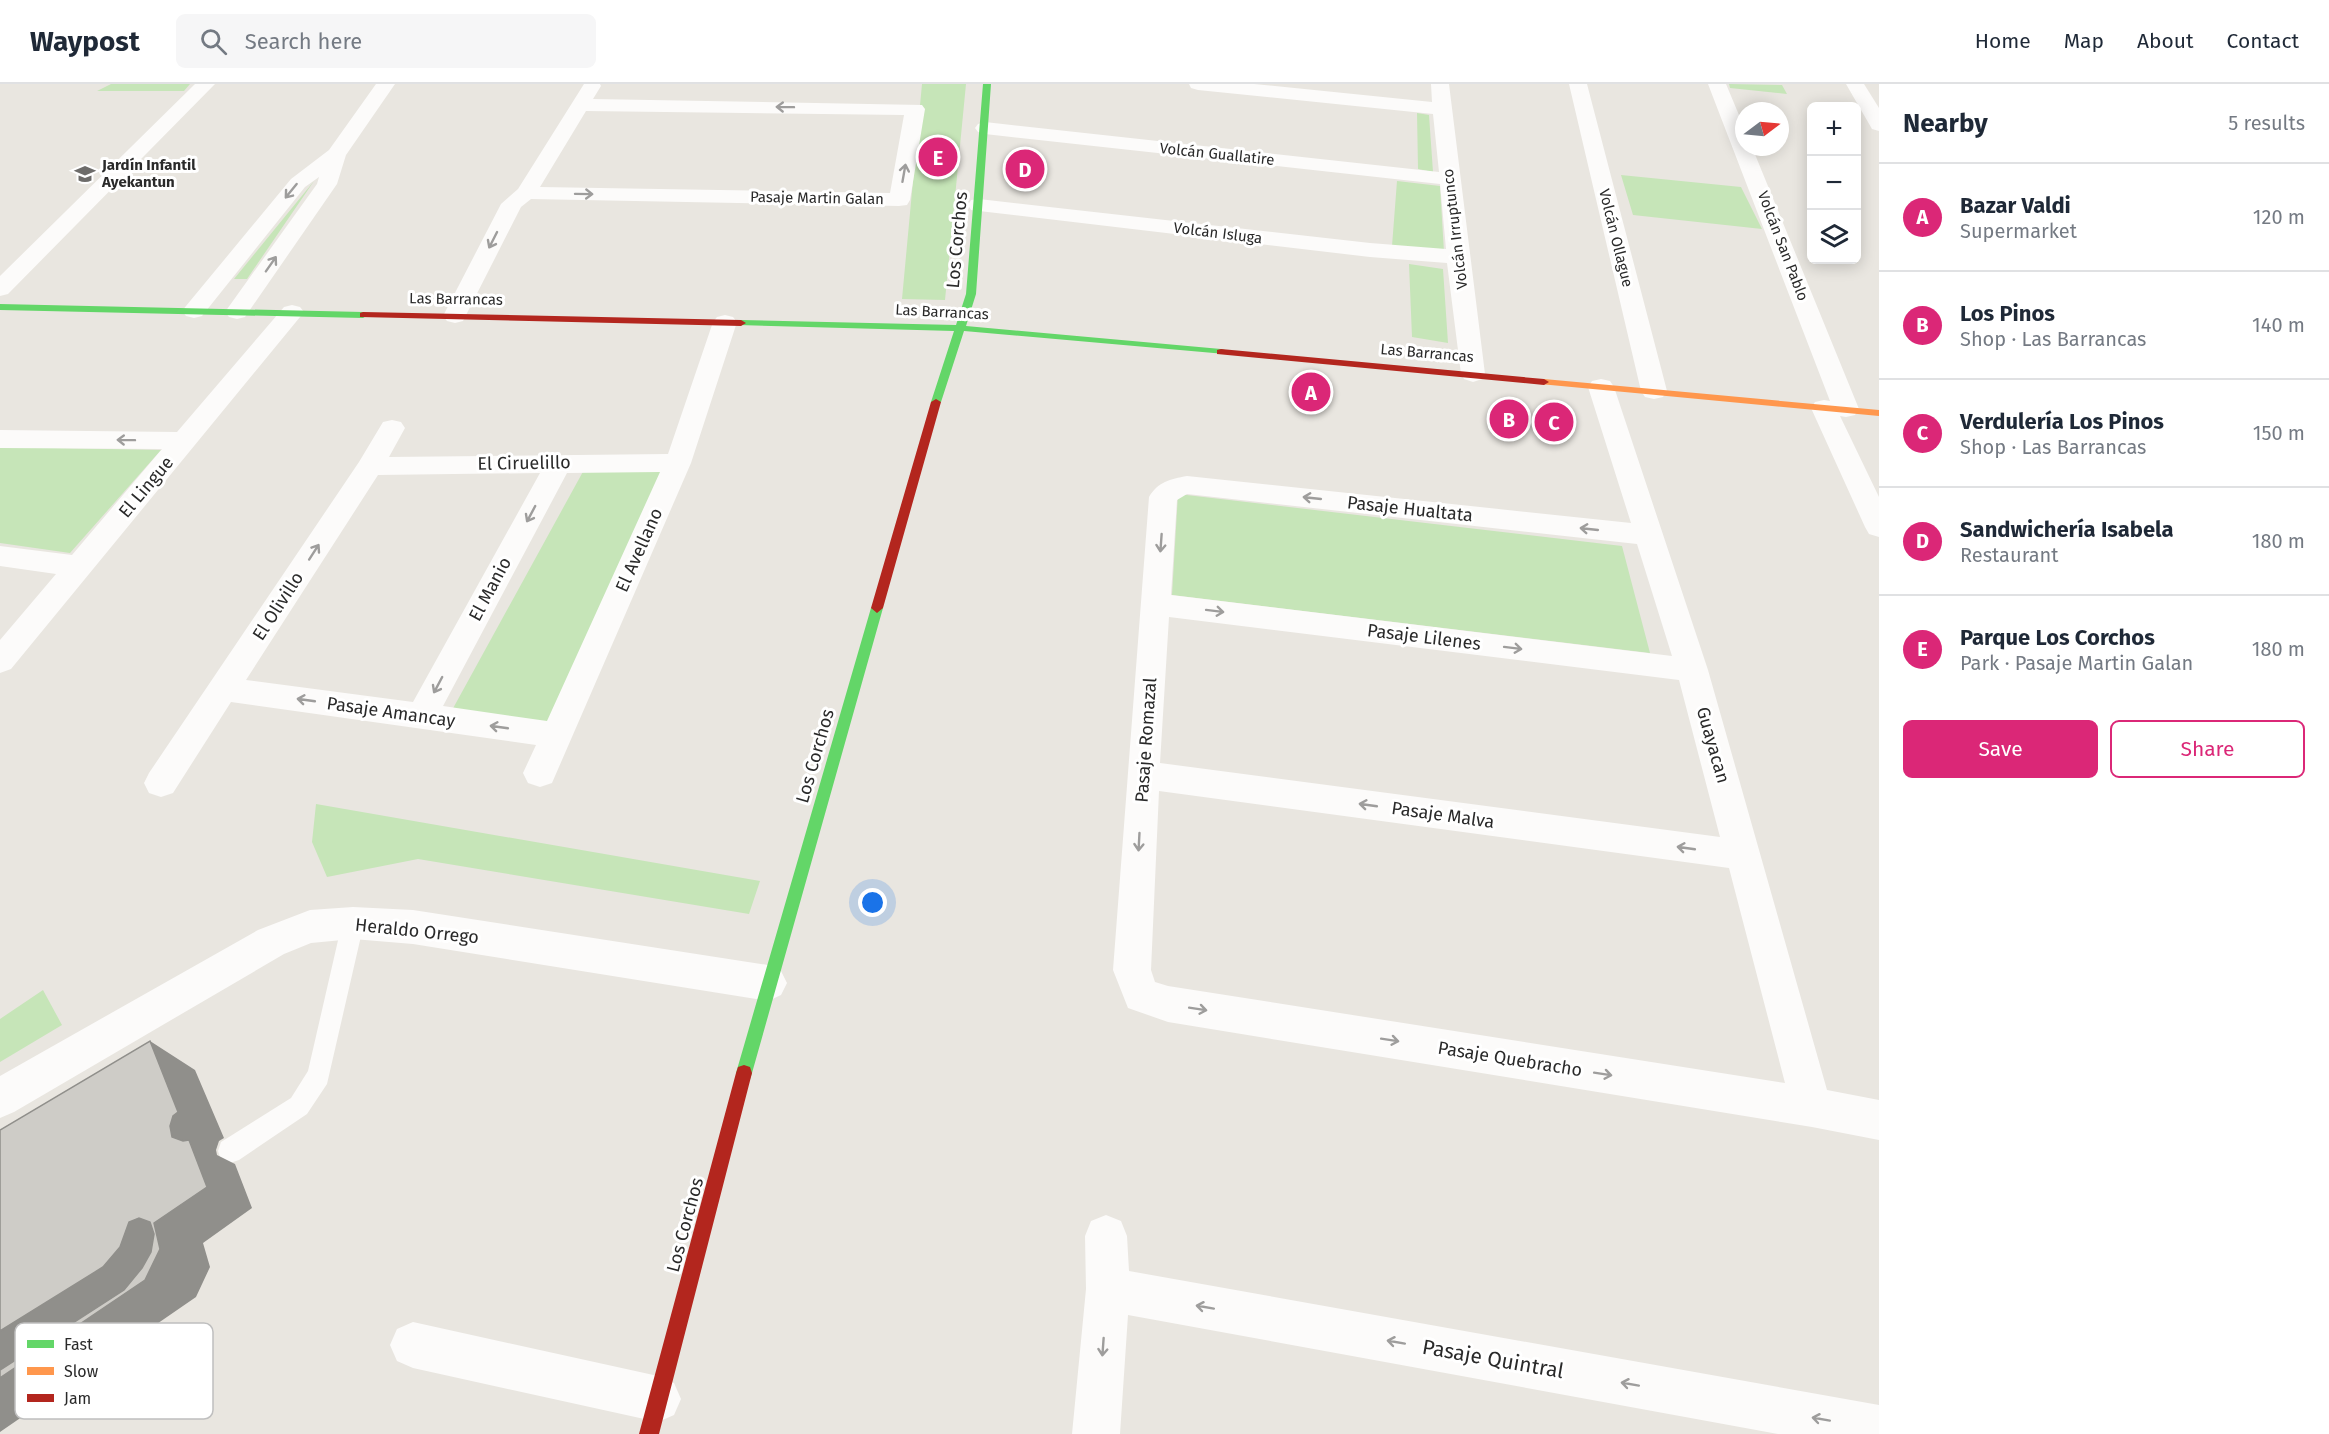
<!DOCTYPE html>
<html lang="en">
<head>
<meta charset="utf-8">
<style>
  :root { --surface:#fff; --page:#f6f6f7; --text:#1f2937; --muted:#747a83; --line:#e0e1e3; --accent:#db2777 }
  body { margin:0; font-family:"Fira Sans",sans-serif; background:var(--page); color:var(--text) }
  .controls { position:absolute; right:18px; top:18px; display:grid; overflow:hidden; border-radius:9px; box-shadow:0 3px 15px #0003 }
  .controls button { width:54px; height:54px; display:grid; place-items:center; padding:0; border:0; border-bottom:2px solid var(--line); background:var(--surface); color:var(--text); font:30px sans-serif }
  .compass { position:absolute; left:1735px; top:18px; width:54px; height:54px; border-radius:50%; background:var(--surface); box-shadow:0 3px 15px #0003; rotate:74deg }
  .you { position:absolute; left:873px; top:819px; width:21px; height:21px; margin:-15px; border:4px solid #fff; border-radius:50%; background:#1a73e8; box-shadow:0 0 0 9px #1a73e833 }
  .badge { display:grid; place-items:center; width:39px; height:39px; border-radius:50%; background:var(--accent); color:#fff; font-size:20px; font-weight:700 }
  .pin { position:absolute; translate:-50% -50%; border:3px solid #fff; box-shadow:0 2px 6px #0006 }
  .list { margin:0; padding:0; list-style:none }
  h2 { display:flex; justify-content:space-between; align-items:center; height:78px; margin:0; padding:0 24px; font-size:26px }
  h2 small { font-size:20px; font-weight:400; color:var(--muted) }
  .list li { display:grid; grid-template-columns:39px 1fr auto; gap:18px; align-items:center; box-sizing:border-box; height:108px; padding:0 24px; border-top:2px solid var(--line) }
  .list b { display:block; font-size:22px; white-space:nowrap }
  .list p { margin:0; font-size:20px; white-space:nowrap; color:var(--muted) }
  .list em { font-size:20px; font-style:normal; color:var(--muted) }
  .actions { display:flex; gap:12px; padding:18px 24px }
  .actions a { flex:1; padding:14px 0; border:2px solid var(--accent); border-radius:9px; text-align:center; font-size:21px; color:var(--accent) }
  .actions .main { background:var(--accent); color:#fff }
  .icon { flex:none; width:33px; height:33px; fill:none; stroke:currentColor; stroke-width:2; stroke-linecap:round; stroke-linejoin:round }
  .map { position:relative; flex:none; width:1879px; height:1350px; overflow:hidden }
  header { display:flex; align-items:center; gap:36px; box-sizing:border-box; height:84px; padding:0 30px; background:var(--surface); border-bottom:2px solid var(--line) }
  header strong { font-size:28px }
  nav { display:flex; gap:33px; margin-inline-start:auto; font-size:21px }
  .search { width:420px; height:54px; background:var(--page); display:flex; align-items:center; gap:15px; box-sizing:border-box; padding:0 21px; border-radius:9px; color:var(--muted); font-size:22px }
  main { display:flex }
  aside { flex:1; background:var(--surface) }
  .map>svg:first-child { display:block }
</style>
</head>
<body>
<header>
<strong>Waypost</strong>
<div class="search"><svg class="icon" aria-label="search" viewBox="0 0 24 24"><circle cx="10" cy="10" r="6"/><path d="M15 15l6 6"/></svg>Search here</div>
<nav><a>Home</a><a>Map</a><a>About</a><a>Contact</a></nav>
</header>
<main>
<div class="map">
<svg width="1879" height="1350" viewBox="0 0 1879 1350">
  <rect width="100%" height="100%" fill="#e9e6e0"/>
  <path fill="#c6e5b8" d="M111 0H190L184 7H97Z
    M922 0H966L945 216 902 215Z
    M1729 0 1782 1 1787 10 1730 4Z
    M1417 29 1429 31 1433 88 1418 85Z
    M1621 91 1741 103 1762 145 1633 131Z
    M314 97 247 195H234Z
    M1397 97 1440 102 1444 168 1392 162Z
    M1409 180 1443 185 1448 259 1412 253Z
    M0 363 161 366 70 469 0 459Z
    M671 383 551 641 451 628 585 384Z
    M1178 410 1622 462 1650 569 1172 511Z
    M316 720 760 797 749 830 418 775 327 793 312 758Z
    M43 906 62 941 0 978V935Z"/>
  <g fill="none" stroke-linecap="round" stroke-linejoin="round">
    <path fill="#fcfbfa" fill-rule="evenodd" d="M353 829 361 832 364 839 327 1000 307 1030 239 1076 230 1079 221 1076 218 1067 221 1058 291 1014 308 987 342 839 345 832Z"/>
    <path fill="#fcfbfa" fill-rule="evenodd" d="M195 0H215L8 210 0 212V192Z
      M376 0H395L346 71 337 100 245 233 237 235 229 233 225 228 317 100 319 93 305 103 202 232 194 234 186 232 182 227 186 222 291 95 329 66Z
      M584 0H600L601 2 593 15 922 21 925 25 910 116 907 121 899 122 531 115 521 123 463 237 455 239 447 237 443 232 501 120 518 105ZM586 27 904 31 890 109 540 103Z
      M1189 0H1254L1432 18 1431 0H1449L1485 290 1482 295 1473 298 1464 295 1461 290 1447 179 1370 173 979 127 971 126 968 121 971 116 979 115 1370 159 1446 165 1440 100 985 50 978 48 975 44 978 40 985 38 1439 88 1433 30 1198 6 1191 4Z
      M1569 0H1587L1667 307 1663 313 1654 315 1645 313 1641 307Z
      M1708 0H1726L1744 43V63H1752L1859 325 1855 331 1846 333 1840 332 1879 413V453L1869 450 1865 443 1811 324 1815 318 1824 316 1830 317Z
      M1846 0H1864L1879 24V47L1872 45Z
      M292 221 300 223 304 228 300 233 11 585 0 589V556L56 490 0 482V462L72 471 162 365 0 364V346L177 348 284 223Z
      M725 231 733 233 737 238 691 379 552 699 540 703 528 699 523 689 536 661 231 618 173 709 161 713 149 709 144 699 149 689 359 378 383 338 392 336 401 338 405 344 389 373 668 370 713 238 717 233ZM660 388 547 637 443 622 567 389ZM540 389 413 618 246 596 378 391Z
      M1601 295 1610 297 1614 303 1708 586 1827 1006 1879 1016V1056L1812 1043 1168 938 1128 924 1113 886 1149 413C1158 398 1170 395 1187 392L1631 439 1588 303 1592 297ZM1187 410 1637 460 1672 572 1171 511 1177 416ZM1169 533 1679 596 1720 753 1160 679ZM1159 707 1729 784 1785 999 1168 902 1155 898 1151 886Z
      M353 823 413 826 768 881 781 887 787 899 781 911 768 917 413 860 353 855 311 859 284 870 14 1028 0 1034V992L258 846 310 826Z
      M1106 1131 1121 1137 1127 1152 1129 1187 1879 1321V1350H1778L1128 1231 1120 1350H1072L1086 1205 1085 1152 1091 1137Z
      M413 1238 658 1292 674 1299 681 1315 674 1331 658 1338 413 1284 397 1277 390 1261 397 1245Z"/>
    <path fill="#63d668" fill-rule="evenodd" d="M983 0H991L976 210 966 242 1221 265 1225 266V270L964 247 941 318 936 321 931 318 954 247 738 241V237L741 236 956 241 966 210Z
      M0 220 363 228 368 231 363 234 0 226Z
      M877 519 883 524 752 989 750 995 744 997 738 995 736 989 871 524Z"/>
    <path fill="#ff974d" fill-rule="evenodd" d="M1544 295 1879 326V332L1540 300 1539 298Z"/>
    <path fill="#b3261e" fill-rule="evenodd" d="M363 228 741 236 746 239 741 242 360 233V229Z
      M1221 265 1544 295 1549 298 1544 301 1217 270V266Z
      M936 315 941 318 883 524 877 529 871 524 931 318Z
      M744 981 750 983 752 989 659 1350H639L736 989 738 983Z"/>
  </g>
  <path fill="#908f8b" d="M150 957 195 986 224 1054 219 1057 216 1066 217 1071 235 1080 252 1124 203 1159 210 1183 196 1213 0 1348V1247L129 1138 172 1053Z"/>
  <path fill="#ceccc7" stroke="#908f8b" stroke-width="1.5" d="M150 957 178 1028 173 1032 170 1042 172 1053 183 1057 189 1056 207 1103 154 1139 160 1165 145 1196 0 1294V1286L124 1206 142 1184 151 1168 154 1150 150 1138 139 1134 129 1138 120 1163 103 1183 0 1247V1046Z"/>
  <defs><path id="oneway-shaft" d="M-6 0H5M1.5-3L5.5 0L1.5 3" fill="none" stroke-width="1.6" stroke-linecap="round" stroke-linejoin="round" transform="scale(1.5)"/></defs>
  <g stroke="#9e9d9c">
    <use href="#oneway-shaft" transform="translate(785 23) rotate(-179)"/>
    <use href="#oneway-shaft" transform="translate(904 89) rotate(-80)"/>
    <use href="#oneway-shaft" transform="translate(291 107) rotate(129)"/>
    <use href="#oneway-shaft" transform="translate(584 110) rotate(1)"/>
    <use href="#oneway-shaft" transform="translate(493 156) rotate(117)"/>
    <use href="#oneway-shaft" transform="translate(271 180) rotate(-55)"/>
    <use href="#oneway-shaft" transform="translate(126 356) rotate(-179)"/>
    <use href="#oneway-shaft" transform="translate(1312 414) rotate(-174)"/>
    <use href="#oneway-shaft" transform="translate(531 430) rotate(118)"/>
    <use href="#oneway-shaft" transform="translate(1589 445) rotate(-174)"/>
    <use href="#oneway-shaft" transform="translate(1161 459) rotate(94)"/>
    <use href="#oneway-shaft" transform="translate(314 468) rotate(-57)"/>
    <use href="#oneway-shaft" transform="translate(1215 527) rotate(7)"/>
    <use href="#oneway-shaft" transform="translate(1513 564) rotate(7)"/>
    <use href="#oneway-shaft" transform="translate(438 601) rotate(118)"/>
    <use href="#oneway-shaft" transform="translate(306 616) rotate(-172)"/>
    <use href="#oneway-shaft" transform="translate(499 643) rotate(-172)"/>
    <use href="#oneway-shaft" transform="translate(1368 721) rotate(-172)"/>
    <use href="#oneway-shaft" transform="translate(1139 758) rotate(93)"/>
    <use href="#oneway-shaft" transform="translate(1686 764) rotate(-172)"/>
    <use href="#oneway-shaft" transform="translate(1198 925) rotate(9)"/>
    <use href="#oneway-shaft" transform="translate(1390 956) rotate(9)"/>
    <use href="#oneway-shaft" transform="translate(1603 990) rotate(9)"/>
    <use href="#oneway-shaft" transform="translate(1205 1223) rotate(-170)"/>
    <use href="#oneway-shaft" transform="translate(1396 1258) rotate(-170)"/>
    <use href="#oneway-shaft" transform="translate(1103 1263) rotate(94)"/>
    <use href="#oneway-shaft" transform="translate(1630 1300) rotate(-170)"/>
    <use href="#oneway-shaft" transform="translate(1821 1335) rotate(-170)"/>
  </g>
  <defs>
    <g id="school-bare" transform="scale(1.62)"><path d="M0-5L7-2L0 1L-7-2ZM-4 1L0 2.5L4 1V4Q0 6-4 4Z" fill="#6d6c6a" stroke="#fff" stroke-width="2.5" paint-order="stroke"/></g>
  </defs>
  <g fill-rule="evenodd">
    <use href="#school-bare" x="85" y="90"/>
  </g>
  <g text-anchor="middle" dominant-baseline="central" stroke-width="6" stroke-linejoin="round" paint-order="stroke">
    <g font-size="15" fill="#2a2a2a" stroke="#fff">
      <text transform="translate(1217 70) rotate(6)">Volcán Guallatire</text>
      <text transform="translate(817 114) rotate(1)">Pasaje Martin Galan</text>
      <text transform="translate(1455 145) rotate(-97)">Volcán Irruptunco</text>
      <text transform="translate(1218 149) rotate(7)">Volcán Isluga</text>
      <text transform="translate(1616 154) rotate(76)">Volcán Ollague</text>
      <text transform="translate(1783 162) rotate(69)">Volcán San Pablo</text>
      <text transform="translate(456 215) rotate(1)">Las Barrancas</text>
      <text transform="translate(942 228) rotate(3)">Las Barrancas</text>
      <text transform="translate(1427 269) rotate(5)">Las Barrancas</text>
    </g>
    <g font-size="15" font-weight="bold" fill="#2a2a2a" stroke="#fff" text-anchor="start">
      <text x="102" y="81">Jardín Infantil<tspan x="102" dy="17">Ayekantun</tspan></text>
    </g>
    <g font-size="18" fill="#2a2a2a" stroke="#fff">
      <text transform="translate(957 156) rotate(-85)">Los Corchos</text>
      <text transform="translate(524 379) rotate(-1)">El Ciruelillo</text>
      <text transform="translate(146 403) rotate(-50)">El Lingue</text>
      <text transform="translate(1410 425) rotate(6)">Pasaje Hualtata</text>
      <text transform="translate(639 466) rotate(-66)">El Avellano</text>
      <text transform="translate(490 505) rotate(-62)">El Manio</text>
      <text transform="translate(278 522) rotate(-57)">El Olivillo</text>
      <text transform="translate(1424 553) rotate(7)">Pasaje Lilenes</text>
      <text transform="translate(391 628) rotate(8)">Pasaje Amancay</text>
      <text transform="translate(1146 656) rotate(-86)">Pasaje Romazal</text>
      <text transform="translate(1713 661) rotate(74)">Guayacan</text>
      <text transform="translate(815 672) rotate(-74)">Los Corchos</text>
      <text transform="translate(1443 731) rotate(8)">Pasaje Malva</text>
      <text transform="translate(417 847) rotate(6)">Heraldo Orrego</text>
      <text transform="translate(1510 975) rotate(9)">Pasaje Quebracho</text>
      <text transform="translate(685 1141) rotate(-75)">Los Corchos</text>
    </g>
    <g font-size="21" fill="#2a2a2a" stroke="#fff">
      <text transform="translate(1493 1275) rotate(10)">Pasaje Quintral</text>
    </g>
  </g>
  <rect x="15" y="1239" width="198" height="96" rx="9" fill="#fff" stroke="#bfbfbf" stroke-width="1.5"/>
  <rect x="27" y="1256" width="27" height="8" fill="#63d668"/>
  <rect x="27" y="1283" width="27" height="8" fill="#ff974d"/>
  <rect x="27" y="1310" width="27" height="8" fill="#b3261e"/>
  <g font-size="16" fill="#2a2a2a">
    <text x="64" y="1266">Fast</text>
    <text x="64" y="1293">Slow</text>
    <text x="64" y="1320">Jam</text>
  </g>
</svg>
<div class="controls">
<button>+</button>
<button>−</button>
<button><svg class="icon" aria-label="layers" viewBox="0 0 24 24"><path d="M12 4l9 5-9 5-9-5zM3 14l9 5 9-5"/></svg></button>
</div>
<svg class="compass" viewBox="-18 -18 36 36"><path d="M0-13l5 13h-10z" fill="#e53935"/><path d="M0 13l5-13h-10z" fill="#747a83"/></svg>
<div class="you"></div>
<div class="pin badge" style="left:1311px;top:308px">A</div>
<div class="pin badge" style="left:1509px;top:335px">B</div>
<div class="pin badge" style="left:1554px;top:338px">C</div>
<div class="pin badge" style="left:1025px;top:85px">D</div>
<div class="pin badge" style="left:938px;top:73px">E</div>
</div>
<aside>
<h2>Nearby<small>5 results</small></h2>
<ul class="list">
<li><span class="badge">A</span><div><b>Bazar Valdi</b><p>Supermarket</p></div><em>120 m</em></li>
<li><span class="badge">B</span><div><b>Los Pinos</b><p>Shop · Las Barrancas</p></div><em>140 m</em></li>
<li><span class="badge">C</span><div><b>Verdulería Los Pinos</b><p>Shop · Las Barrancas</p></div><em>150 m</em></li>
<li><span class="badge">D</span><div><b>Sandwichería Isabela</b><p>Restaurant</p></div><em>180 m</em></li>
<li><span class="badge">E</span><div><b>Parque Los Corchos</b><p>Park · Pasaje Martin Galan</p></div><em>180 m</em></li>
</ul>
<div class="actions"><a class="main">Save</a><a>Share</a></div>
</aside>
</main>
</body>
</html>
